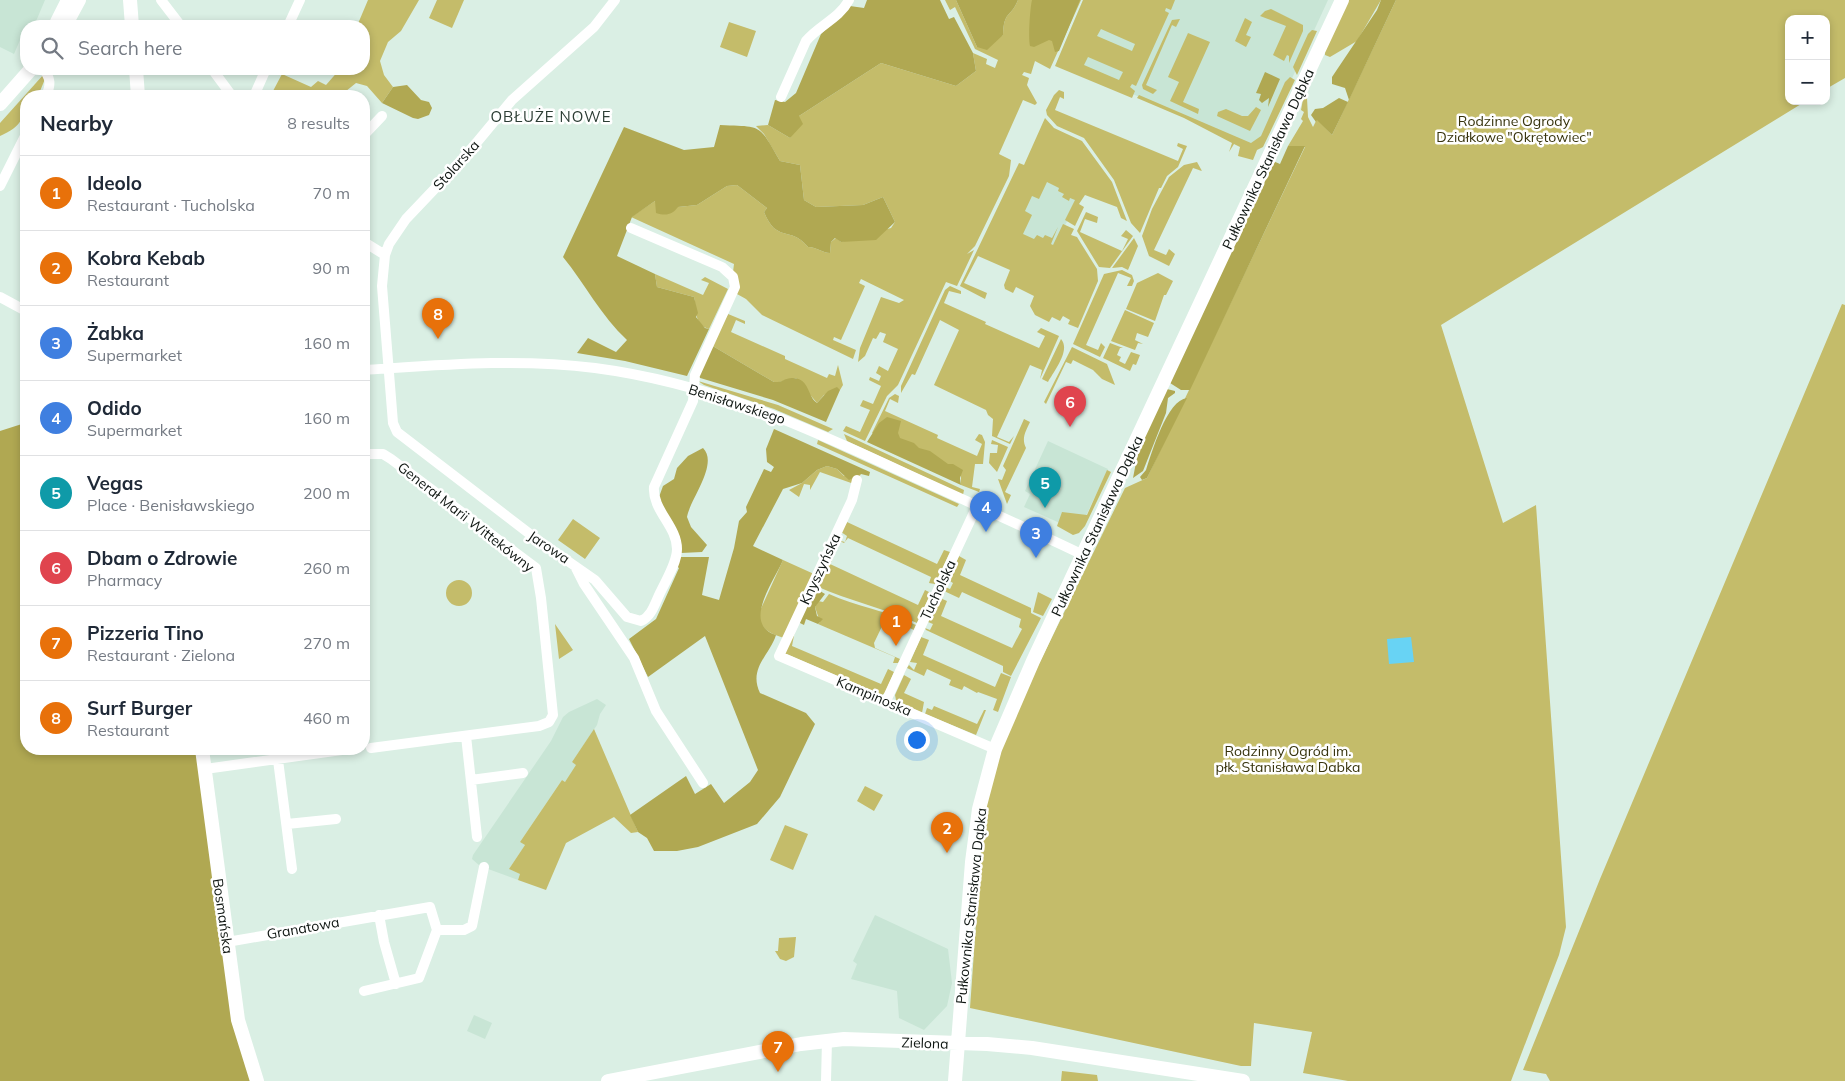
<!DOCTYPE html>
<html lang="en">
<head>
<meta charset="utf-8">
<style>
  :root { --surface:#fff; --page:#f2f2f3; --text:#1f2937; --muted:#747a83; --line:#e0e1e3; --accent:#db2777 }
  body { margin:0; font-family:Mulish,sans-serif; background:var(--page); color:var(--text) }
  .controls { position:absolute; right:15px; top:15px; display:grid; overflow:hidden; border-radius:10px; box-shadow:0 2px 8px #0003 }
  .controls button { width:45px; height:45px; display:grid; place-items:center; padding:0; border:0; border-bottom:1px solid var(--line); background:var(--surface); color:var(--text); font:25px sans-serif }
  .you { position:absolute; left:916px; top:739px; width:18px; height:18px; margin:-12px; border:4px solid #fff; border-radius:50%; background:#1a73e8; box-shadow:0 0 0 8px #1a73e833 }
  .badge { display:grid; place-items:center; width:32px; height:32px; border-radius:50%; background:var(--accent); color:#fff; font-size:16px; font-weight:700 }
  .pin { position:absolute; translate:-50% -41px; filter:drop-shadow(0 1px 2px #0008) }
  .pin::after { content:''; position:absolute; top:26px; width:18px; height:15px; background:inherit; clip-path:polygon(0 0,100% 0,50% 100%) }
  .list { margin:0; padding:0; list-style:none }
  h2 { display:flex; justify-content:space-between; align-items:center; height:65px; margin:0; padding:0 20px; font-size:21px }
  h2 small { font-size:16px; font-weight:400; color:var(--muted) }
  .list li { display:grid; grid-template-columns:32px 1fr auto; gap:15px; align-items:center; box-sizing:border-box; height:75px; padding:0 20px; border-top:1px solid var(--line) }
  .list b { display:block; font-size:19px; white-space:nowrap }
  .list p { margin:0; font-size:16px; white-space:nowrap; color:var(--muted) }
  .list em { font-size:16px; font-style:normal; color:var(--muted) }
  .icon { flex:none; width:28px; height:28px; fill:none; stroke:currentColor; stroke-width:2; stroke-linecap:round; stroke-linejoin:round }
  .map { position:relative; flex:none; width:1845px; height:1081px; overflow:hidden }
  .search { position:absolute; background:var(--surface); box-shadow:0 2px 8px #0003; left:20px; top:20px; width:350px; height:55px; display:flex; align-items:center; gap:12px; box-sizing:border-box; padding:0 18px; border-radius:20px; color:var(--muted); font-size:19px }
  .panel { position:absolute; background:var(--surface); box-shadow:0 2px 8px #0003; left:20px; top:90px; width:350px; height:665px; border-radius:20px }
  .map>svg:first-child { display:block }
</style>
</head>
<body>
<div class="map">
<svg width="1845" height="1081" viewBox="0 0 1845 1081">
  <rect width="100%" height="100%" fill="#daefe4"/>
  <path fill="#c8e5d5" d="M0 0H45L34 26H26L14 54 0 47Z
    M1083 0H1328L1260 148 1057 62Z
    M1038 139 1095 165 1042 272 984 245Z
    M1048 441 1108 469 1084 520 1071 528 1024 507 1030 494 1025 491Z
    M597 699 606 705 600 714 597 725 572 762 577 765 565 782 562 780 520 842 525 845 509 869 521 874 518 880 480 866 472 859 473 855 551 741 563 717 569 712Z
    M875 915 948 949 952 983 947 1006 924 1030 899 1018 897 991 851 979 857 964 853 961Z
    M474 1015 492 1023 485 1039 467 1031Z"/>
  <path fill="#c4bc6a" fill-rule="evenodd" d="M368 0H419L401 31 388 42 380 61 384 75 393 87 382 103 367 86 356 83 340 96H303L302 92 273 91 282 74 311 87 318 81 326 85 340 69H364V26H357Z
    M437 0H464L452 28 429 18Z
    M945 0H956L977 47 1003 35C1004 10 1010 19 1018 0H1081L1050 69 1035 61 1031 74 1024 72 1022 75 1029 78 1027 85 1037 103 1035 105 1023 100 999 154 1011 160 1009 176 975 246 967 254 974 250 957 286 946 282 898 385 887 396 865 441 843 431 846 426 860 432 870 410 860 406 863 400 873 404 881 386 869 380 870 377 879 381 881 376 876 373 879 366 888 371 898 349 883 342 886 334 880 332 876 339 873 338 865 356 858 362 860 348 881 297 899 303 904 300 861 279 859 283 865 286 841 340 834 337 833 340 856 350 853 359 762 315 746 299 737 294 733 272 734 264 631 217 655 201 678 207 697 205 727 186 737 185 767 208 764 212C777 244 790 225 808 247 817 247 822 253 830 253L831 242 836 238 841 242 891 228 895 222 883 197 863 205 816 207 804 200 800 165 780 161 764 134 756 126 768 125 790 138 799 116 881 63 956 86 976 71 973 53 987 59 986 64 995 68 998 60 975 49 955 7 950 10Z
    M1083 0H1175L1171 10 1166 8 1165 11 1169 13 1136 86 1132 84 1130 87 1135 91 1132 98 1055 66ZM1101 29 1135 44 1132 51 1097 36ZM1088 57 1123 72 1119 80 1084 65Z
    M1347 0H1381L1357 41 1330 57 1325 55V48Z
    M1396 0H1845V78L1826 89V19H1789V101H1806L1441 325 1503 523 1536 505 1566 927 1559 955 1511 1081H1348L1303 1073 1312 1032 1254 1023 1251 1066H1241L970 1008 983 825 991 783 1011 721 1125 488 1147 478 1305 147 1288 146 1303 121 1301 119 1304 112 1301 110 1304 94 1307 98 1308 117 1313 127 1317 119 1332 135Z
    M1271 9 1303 25V31L1289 63V56L1287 55 1284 61 1273 55 1286 26 1260 16 1265 11Z
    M1245 18 1252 22 1246 35 1251 37 1246 47 1235 41Z
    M1180 19 1176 27 1172 25 1146 85 1157 90 1153 94 1143 89 1142 85 1172 20Z
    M729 22 756 31 747 57 720 47Z
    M1312 30 1317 31 1297 75 1293 67 1308 34Z
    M1188 33 1210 42 1183 102 1199 109 1198 114 1170 101 1179 82 1168 77Z
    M44 74 45 79 38 96H26C26 117 21 127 0 136V123Z
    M1290 77 1295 80 1263 147 1257 150 1253 160 1238 156 1240 147 1234 144 1229 152 1232 143 1184 118 1137 98 1139 95 1251 143 1261 136 1285 82Z
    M1059 90 1064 92V99L1060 97 1055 110 1178 161 1183 149 1177 146 1178 143 1187 146 1178 167 1167 176 1161 188H1159L1140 233 1131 223 1114 180 1084 138 1057 126 1047 115 1046 110 1054 95Z
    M1256 107 1261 110 1250 131 1217 116 1218 112 1226 109 1242 116H1248Z
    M1045 118 1054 128 1082 141 1112 182 1127 221 1121 218 1117 207 1085 195 1079 204 1084 207 1075 226 1065 220 1075 200 1070 198 1065 213 1069 201 1062 197 1064 194 1058 191 1059 188 1047 182 1039 199 1032 196 1025 211 1032 215 1023 234 1034 239 1037 235 1043 238 1045 235 1052 238 1058 227 1051 244 1053 245 1063 224 1074 229 1071 235 1077 237 1097 269 1098 281 1078 328 1068 324 1070 320 1063 316 1060 321 1052 317 1049 322 1035 315 1030 306 1034 296 1016 287 1013 293 1005 289 1004 285 1010 270 978 256 964 283 987 293 985 299 960 286 1019 163 1024 165Z
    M1197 162 1202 171 1193 168 1154 250 1166 255 1169 249 1175 254 1169 266 1149 256 1142 236 1152 209 1169 177 1184 165Z
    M1086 212 1098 217 1097 223 1085 219 1080 232 1122 251 1128 239 1121 236 1126 230 1133 236 1110 268 1099 267 1077 231Z
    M1134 238 1138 246 1128 270 1122 267 1112 268Z
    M1122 270 1132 275 1134 281 1132 286H1127L1131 278 1118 273 1086 345 1098 350 1101 343 1105 347 1100 357 1073 344 1104 274Z
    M1158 273 1173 281 1166 295H1164L1155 321 1126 309 1137 283Z
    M655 274 703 295 709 283 701 280 705 277 728 289 709 329C693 324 697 309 694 297L657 287Z
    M950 286 961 291V294L949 291 944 303 986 322 985 324 1039 348 1045 336 1037 332 1041 328 1059 336 1040 379 1042 370 1030 365 997 437 1009 442 1014 436 1010 444 992 436 993 419 988 415 986 410 934 385 959 330 940 320 915 375 912 374 901 393V386L945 290Z
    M1842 304 1845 305V1081H1550L1546 1074 1523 1070 1600 879Z
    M1125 310 1154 323 1148 337 1137 333 1135 340 1143 344 1138 343 1135 350 1111 341Z
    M728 314 745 321V324L736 320 731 332 785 356V359L827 378 829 374 835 376 838 365 843 385 840 390 824 395 817 403 796 378C787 378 783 383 774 382L711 345Z
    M1061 339C1071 350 1054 371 1048 382L1042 379Z
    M1110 343 1123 348H1120L1117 355 1121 357 1119 361 1125 364 1131 352 1140 355 1136 365 1133 364 1130 371 1103 358Z
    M1072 347 1107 364 1115 385 1102 379 1093 370 1073 360 1071 364 1066 362 1046 404 1044 402Z
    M698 381 778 405 833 429 828 432 774 409 704 385Z
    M895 394 899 396 898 403 890 399 885 411 938 435 937 438 977 456 982 444 975 440 979 434 982 435 985 442 983 464H975L972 487 980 489 979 492 961 485V476L872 433 889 398Z
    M1024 419 1030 422C1026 431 1021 438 1026 448L1005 492 1011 495 1007 504 998 479 1002 480 1006 470 1003 466Z
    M844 434 964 490 963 495 847 441Z
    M818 440 959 504 957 507 817 444Z
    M992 440 1008 447 997 472 989 463 990 453H997L998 445 991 444Z
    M827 466 837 469 844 476 861 474 854 484 820 472 810 490V485L804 484 799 497 789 490 802 483 817 470Z
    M1107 470 1111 472 1085 526 1079 533 1073 535 1057 526 1062 512 1087 515Z
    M573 519 600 538 585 559 558 540Z
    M847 522 937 564 944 550 950 552 935 584 929 583 931 577 848 538 844 543 837 540 845 542 847 536 841 532Z
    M829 556 833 558 830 564 918 605 925 590 931 593 917 623C884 608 849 601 816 586Z
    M959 556 966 560 960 575 1031 608V613L1041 618 1011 676 1003 672V666L926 630 925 628 930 630 933 624 928 622 940 598 947 601 941 616 1012 648 1022 629 1019 627 1021 619 962 592 959 598 944 591 945 587 950 589 953 583 948 580Z
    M783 560 814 574 784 638C770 633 762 631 758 615Z
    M446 593a13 13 0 1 1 26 0a13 13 0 1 1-26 0Z
    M1038 592 1052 599 1043 616 1033 612Z
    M829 594C855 606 888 611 916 625L914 630 896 622 898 618 892 615 889 619 886 618 874 643 875 648 900 659 898 663H893L895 657 818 624 820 622 815 607 818 601 823 602Z
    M555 624 573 650 559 659Z
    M795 630 792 646 881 684 888 669 894 672 885 693 882 695 784 653Z
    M921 637 929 640 923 655 995 687 1001 673 1011 677 998 712 993 710 997 699 978 692 977 693 964 686 962 690 949 685 951 680 927 669 924 676 907 668 909 665 914 670 917 663 910 662Z
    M904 675 911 679 904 693 924 702 922 713 896 700 895 695Z
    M934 706 977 724 984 710H986L976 735 925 714 927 708 932 710Z
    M594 729 638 832 631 833 614 817 566 843 546 890 518 880 520 874 509 869 525 845 520 842 562 780 565 782 576 765 572 762Z
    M865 786 883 795 874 811 857 801Z
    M785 825 808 834 793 870 770 860Z
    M796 937 794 957 786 961 780 959 775 951H778L779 938Z
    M1062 1071 1097 1075 1098 1081H1061Z"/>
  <path fill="#b0a852" d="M867 0H940L949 19 954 17 973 53 976 71 956 86 881 63 799 116 803 124 790 138 768 125 775 100 785 102 796 93 821 34 850 6 864 8Z
    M956 0H1018C1010 19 1004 10 1003 35L987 50 977 47Z
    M1032 0H1080L1059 51 1055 52 1052 41 1049 40 1034 47 1030 46C1028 38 1030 8 1032 0Z
    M1381 0H1396L1349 100 1345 88 1332 84V77L1377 10Z
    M1265 72 1280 79 1268 107 1269 98 1262 103 1259 100 1261 94 1256 93Z
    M407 85 421 100 429 102 432 108 429 115 418 119 413 118 382 103 393 87Z
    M1339 98 1348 102 1332 135 1317 120 1316 122 1311 115 1315 109 1323 108Z
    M720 125C763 127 758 123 780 161L800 165 804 200 816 207 863 205 883 197 895 222 876 240 841 242 835 238 831 242 830 253C822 253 817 247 808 247 790 225 777 244 764 212L767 208 737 185 727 186 697 205 678 207C672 215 666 216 656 213L655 201 632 217 617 256 655 274 657 287 694 297 698 313 696 317 705 328 709 329 687 376 625 361 577 353 588 338 616 352 627 340C601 316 585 284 563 257L624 127 684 150 714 147Z
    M1288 146H1305L1190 390H1181L1170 383 1273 161 1280 164Z
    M711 345 774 382C782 383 786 377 793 378 810 379 807 396 817 403L828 391 837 387 840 390 826 422 773 400 697 377Z
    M1167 389 1175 391V393L1168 398 1166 413 1143 471 1133 478 1139 447Z
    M1187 398 1147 478 1142 480 1140 477 1146 470C1152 452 1167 400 1187 398Z
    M887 417 901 421 898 433 900 438 914 443 919 448 930 451 948 464H953L963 470 960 478 961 485 867 442 879 423Z
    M25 423 26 749H200L251 1081H0V431Z
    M774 429 870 472 869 476 861 474 849 480 837 469 827 466 817 470 802 483 783 489 753 546 783 560C773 583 742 624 776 635 770 655 748 668 760 693L806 713 815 724 780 797 757 824 698 847 677 851H654L647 838 638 832 630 815 686 776 695 794 711 784 724 803 750 782 758 770 705 636 648 677 629 639 656 619 679 568 675 565 680 557H709L702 595 719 600 734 548 739 521 747 512 746 507 764 469 771 472 774 467 767 462 766 449Z
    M703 448C719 464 690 499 687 517L691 527 707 545 702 552 681 553 659 497 663 486 674 479 677 468 688 456Z
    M815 588 825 594 815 607 817 616 823 619 818 624 806 619 804 625 798 622Z"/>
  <path fill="#68d3f4" d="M1411 637 1414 662 1389 664 1387 639Z"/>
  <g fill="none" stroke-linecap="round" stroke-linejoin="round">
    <path stroke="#fff" stroke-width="10" d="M161 0 181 26
      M615 0 594 27 512 100 463 159 406 219 389 244 385 255 382 286 393 423 397 432 539 541 595 580 627 617 641 621C652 616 655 603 660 593 666 580 677 563 677 549 677 526 652 510 654 487L693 401 695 375 735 287 733 277 722 267 631 228
      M288 26 300 0
      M43 69C51 78 51 85 46 96
      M212 69 232 96
      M254 96 266 69
      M781 97 806 41C819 25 839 19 849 0
      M364 135 382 116
      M0 186 26 134
      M364 242 385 255
      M0 297 26 311
      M364 370C441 365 518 358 595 368 710 383 804 426 907 474 966 501 1025 527 1083 555
      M364 454H383L391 459 536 568 541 598 553 715 549 722 539 726 371 748
      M857 480 852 500 779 656 995 749
      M575 566 584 584 634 658 656 711 703 783
      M886 701 977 506
      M466 736 477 837
      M278 760 292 869
      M205 769 349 749
      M471 780 523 773
      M287 824 336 819
      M379 915 384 942 396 984
      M437 930H464L472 926 484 867
      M227 942 430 907 437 930 419 978 364 991
      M826 1081 827 1040"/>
    <path stroke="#fff" stroke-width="14" d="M130 0 132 26
      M57 22 68 0
      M65 26 79 0
      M136 69 138 96
      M0 104 31 69
      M202 749 238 1020 257 1081
      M608 1081 801 1044 844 1039 987 1044 1032 1048 1243 1081
      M955 1081 972 862 979 809 995 749 1033 661 1342 0"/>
  </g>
  <g text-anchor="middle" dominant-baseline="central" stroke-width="5" stroke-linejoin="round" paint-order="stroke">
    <g font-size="14" fill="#37330d" stroke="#fff">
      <text x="1514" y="121">Rodzinne Ogrody<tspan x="1514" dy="16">Działkowe "Okrętowiec"</tspan></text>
      <text x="1288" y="751">Rodzinny Ogród im.<tspan x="1288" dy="16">płk. Stanisława Dabka</tspan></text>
    </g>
    <g font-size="14" fill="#0e1511" stroke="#fff">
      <text transform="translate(1268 159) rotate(-65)">Pułkownika Stanisława Dąbka</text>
      <text transform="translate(456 165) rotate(-48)">Stolarska</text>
      <text transform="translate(737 404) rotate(18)">Benisławskiego</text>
      <text transform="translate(466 517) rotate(38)">Generał Marii Wittekówny</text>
      <text transform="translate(1097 526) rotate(-65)">Pułkownika Stanisława Dąbka</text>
      <text transform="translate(549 547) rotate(34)">Jarowa</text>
      <text transform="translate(820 569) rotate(-65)">Knyszyńska</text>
      <text transform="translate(938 590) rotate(-65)">Tucholska</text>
      <text transform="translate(874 696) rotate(23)">Kampinoska</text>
      <text transform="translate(971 906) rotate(-84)">Pułkownika Stanisława Dąbka</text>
      <text transform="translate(223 916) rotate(82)">Bosmańska</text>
      <text transform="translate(303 928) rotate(-10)">Granatowa</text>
      <text transform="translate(925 1043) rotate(2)">Zielona</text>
    </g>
    <g font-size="15" letter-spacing="1" fill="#2c3d34" stroke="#fff">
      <text x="551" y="116">OBŁUŻE NOWE</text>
    </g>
  </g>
</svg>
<div class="controls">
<button>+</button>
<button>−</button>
</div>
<div class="you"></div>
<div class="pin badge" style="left:896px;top:646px;background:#e8710a">1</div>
<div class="pin badge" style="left:947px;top:853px;background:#e8710a">2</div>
<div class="pin badge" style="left:1036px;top:558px;background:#3f7fe0">3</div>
<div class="pin badge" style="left:986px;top:532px;background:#3f7fe0">4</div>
<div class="pin badge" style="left:1045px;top:508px;background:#0f9aa8">5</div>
<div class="pin badge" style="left:1070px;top:427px;background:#e0444e">6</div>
<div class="pin badge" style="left:778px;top:1072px;background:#e8710a">7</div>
<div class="pin badge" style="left:438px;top:339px;background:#e8710a">8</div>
<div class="search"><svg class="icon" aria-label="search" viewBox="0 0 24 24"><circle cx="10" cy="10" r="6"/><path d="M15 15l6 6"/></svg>Search here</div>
<section class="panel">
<h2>Nearby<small>8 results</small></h2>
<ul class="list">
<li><span class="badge" style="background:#e8710a">1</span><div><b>Ideolo</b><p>Restaurant · Tucholska</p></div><em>70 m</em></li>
<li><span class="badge" style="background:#e8710a">2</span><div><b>Kobra Kebab</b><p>Restaurant</p></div><em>90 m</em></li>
<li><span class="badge" style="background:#3f7fe0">3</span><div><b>Żabka</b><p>Supermarket</p></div><em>160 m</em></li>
<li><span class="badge" style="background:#3f7fe0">4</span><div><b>Odido</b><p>Supermarket</p></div><em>160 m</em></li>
<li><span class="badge" style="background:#0f9aa8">5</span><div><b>Vegas</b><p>Place · Benisławskiego</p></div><em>200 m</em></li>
<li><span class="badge" style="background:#e0444e">6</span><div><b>Dbam o Zdrowie</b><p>Pharmacy</p></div><em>260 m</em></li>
<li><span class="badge" style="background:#e8710a">7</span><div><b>Pizzeria Tino</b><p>Restaurant · Zielona</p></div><em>270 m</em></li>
<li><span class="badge" style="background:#e8710a">8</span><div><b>Surf Burger</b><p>Restaurant</p></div><em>460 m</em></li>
</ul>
</section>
</div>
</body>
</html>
